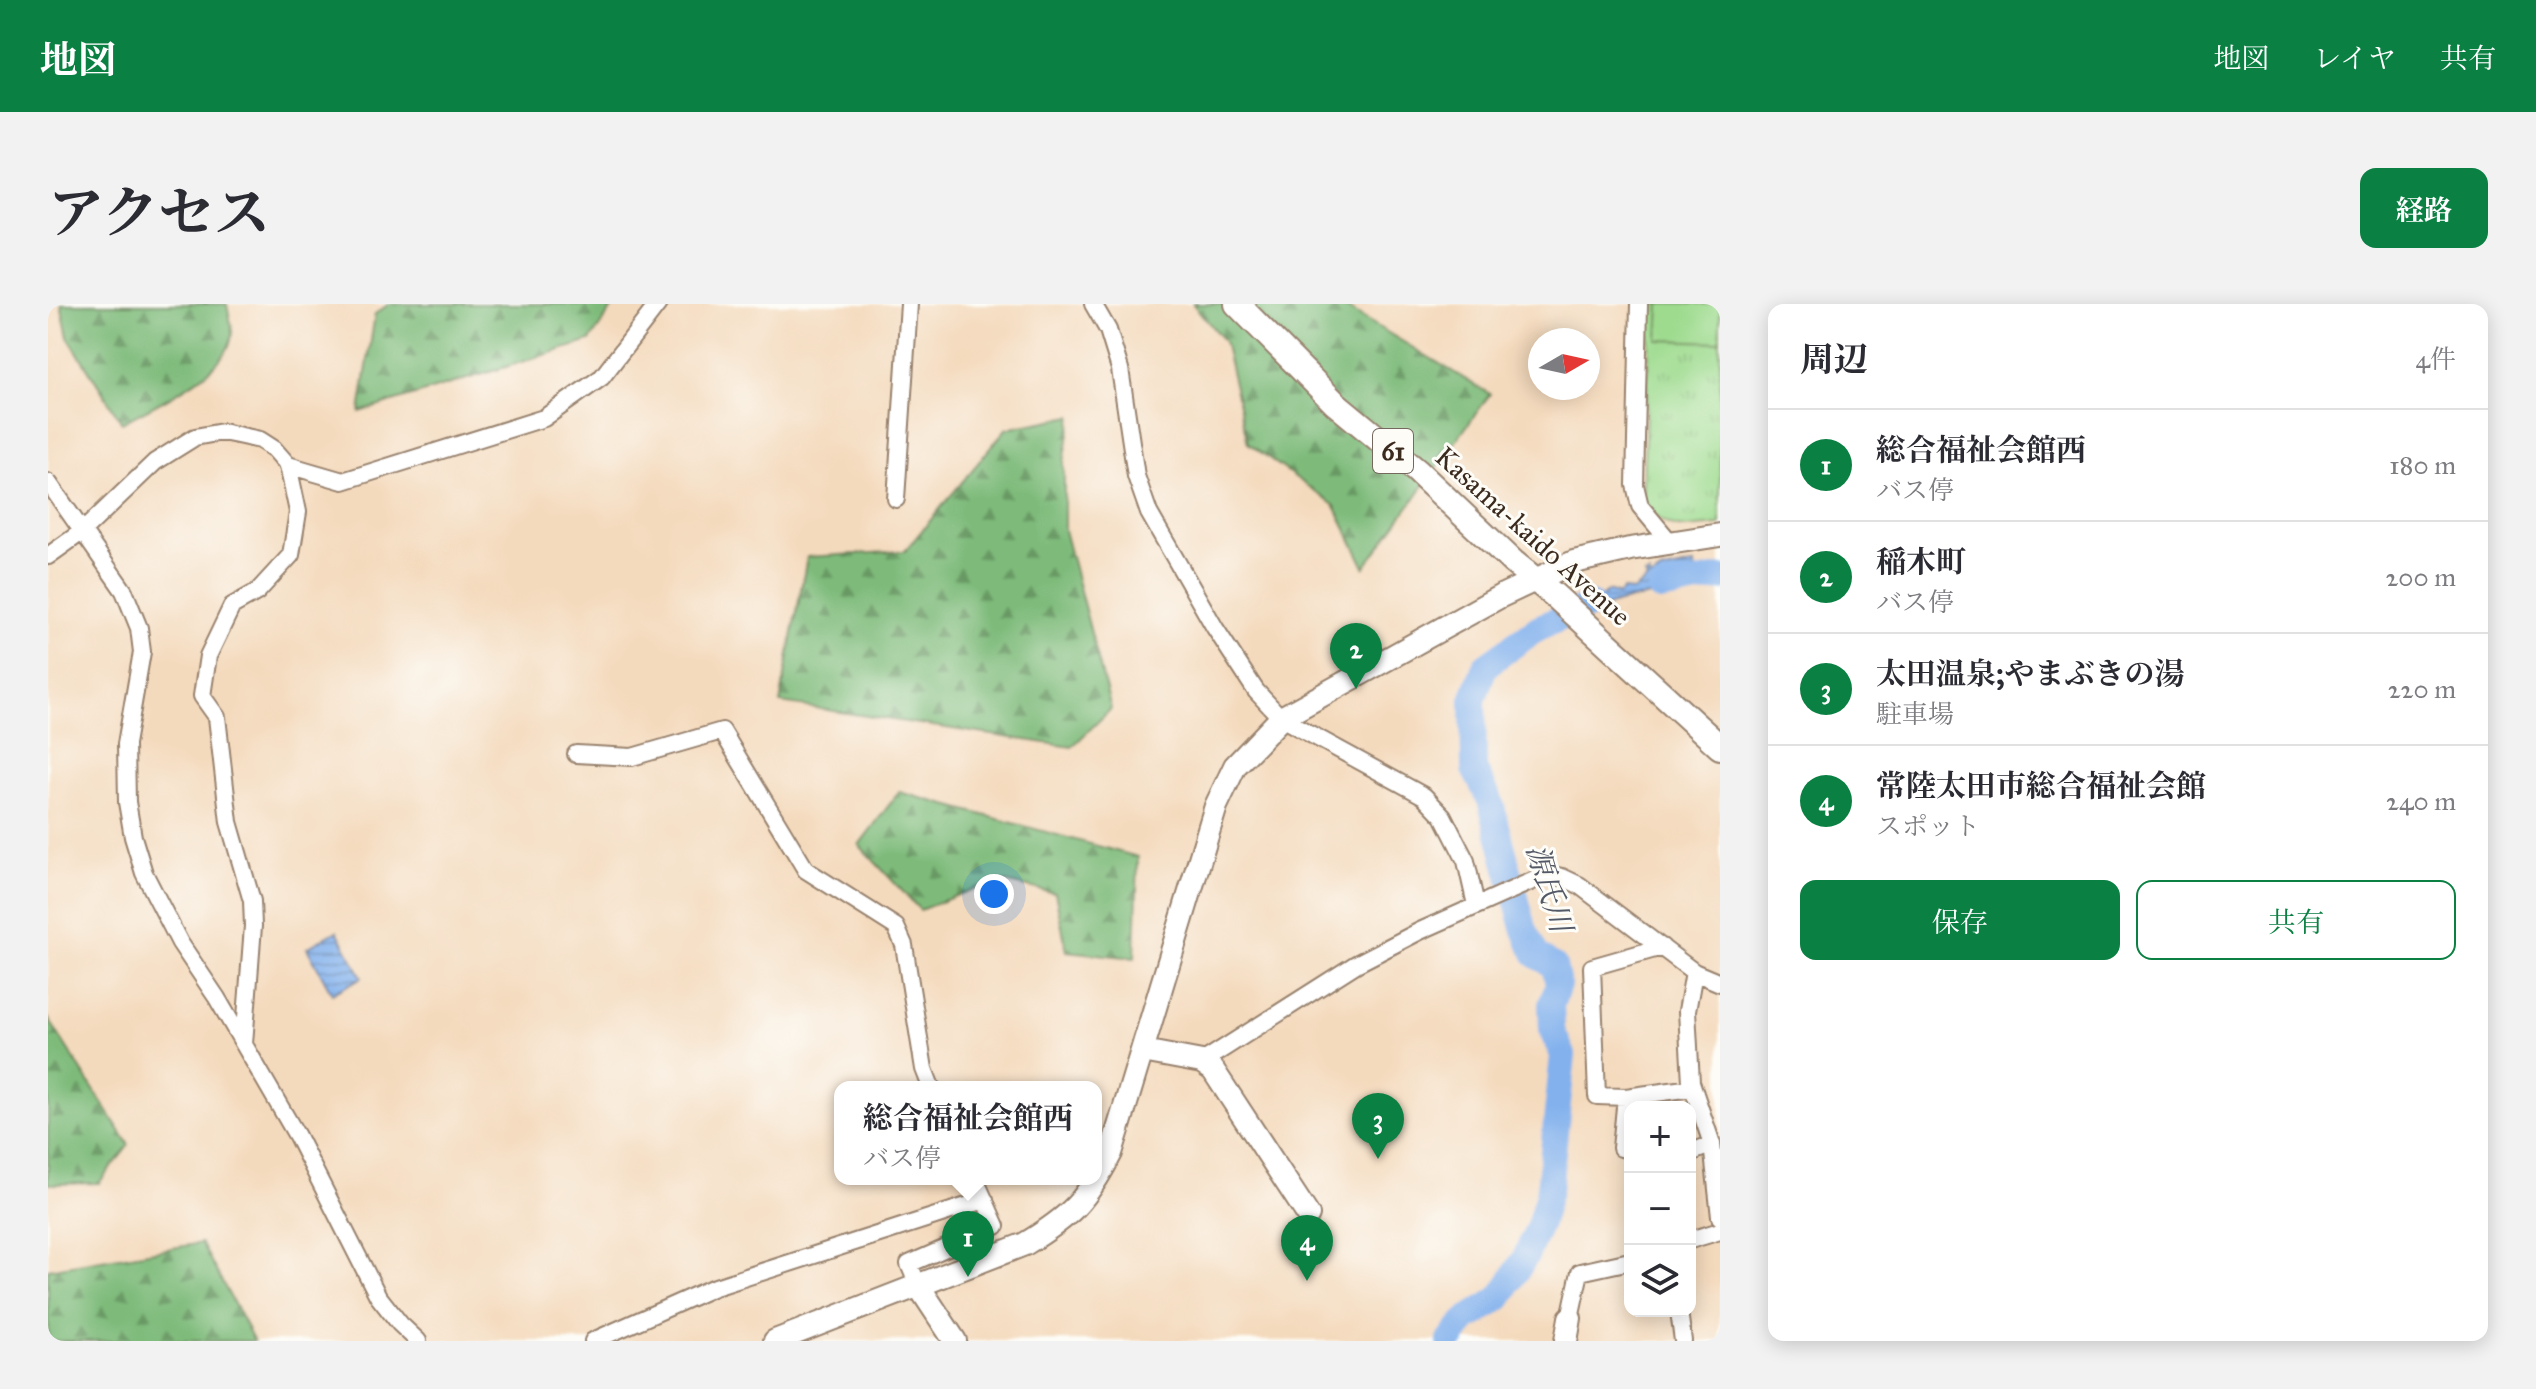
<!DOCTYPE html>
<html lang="ja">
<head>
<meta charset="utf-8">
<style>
  :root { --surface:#fff; --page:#f2f2f3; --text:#2b2b33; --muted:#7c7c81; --line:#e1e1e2; --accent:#0b8043 }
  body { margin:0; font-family:"IM FELL Great Primer","Noto Serif JP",serif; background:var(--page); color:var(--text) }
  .controls { position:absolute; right:24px; bottom:24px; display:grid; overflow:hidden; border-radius:16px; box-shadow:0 4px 20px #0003 }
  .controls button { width:72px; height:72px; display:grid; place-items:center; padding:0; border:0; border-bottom:2px solid var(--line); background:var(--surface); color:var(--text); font:40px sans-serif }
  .compass { position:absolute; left:1480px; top:24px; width:72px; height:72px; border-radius:50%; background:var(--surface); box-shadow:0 4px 20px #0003; rotate:81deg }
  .you { position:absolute; left:946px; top:590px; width:28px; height:28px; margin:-20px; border:6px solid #fff; border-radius:50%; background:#1a73e8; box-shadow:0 0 0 12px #1a73e833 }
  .badge { display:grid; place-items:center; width:52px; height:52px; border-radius:50%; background:var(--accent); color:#fff; font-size:26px; font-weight:700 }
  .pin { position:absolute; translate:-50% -66px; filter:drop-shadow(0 2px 4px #0008) }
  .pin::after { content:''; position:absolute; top:42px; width:28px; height:24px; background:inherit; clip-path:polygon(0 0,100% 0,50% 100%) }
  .popup { position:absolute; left:786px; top:777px; width:268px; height:104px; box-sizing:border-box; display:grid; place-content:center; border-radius:16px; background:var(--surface); filter:drop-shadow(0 2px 6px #0005); font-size:26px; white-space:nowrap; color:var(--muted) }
  .popup b { font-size:30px; color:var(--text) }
  .popup::after { content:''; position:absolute; left:50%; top:100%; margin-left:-16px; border:16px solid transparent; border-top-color:var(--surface) }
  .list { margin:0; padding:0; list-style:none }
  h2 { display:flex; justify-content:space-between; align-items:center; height:104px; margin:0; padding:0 32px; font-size:34px }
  h2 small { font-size:26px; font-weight:400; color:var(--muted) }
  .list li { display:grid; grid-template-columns:52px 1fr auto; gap:24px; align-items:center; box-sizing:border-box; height:112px; padding:0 32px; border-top:2px solid var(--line) }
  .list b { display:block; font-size:30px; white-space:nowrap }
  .list p { margin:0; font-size:26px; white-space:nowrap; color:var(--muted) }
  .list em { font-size:26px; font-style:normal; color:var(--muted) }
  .actions { display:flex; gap:16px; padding:24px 32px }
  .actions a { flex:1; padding:18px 0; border:2px solid var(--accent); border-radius:16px; text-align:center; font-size:28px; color:var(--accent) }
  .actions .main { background:var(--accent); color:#fff }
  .icon { flex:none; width:44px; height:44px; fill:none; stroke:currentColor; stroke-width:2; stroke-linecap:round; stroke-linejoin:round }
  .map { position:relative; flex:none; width:1672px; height:1037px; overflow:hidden; border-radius:16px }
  header { display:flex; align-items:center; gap:48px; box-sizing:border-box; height:112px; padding:0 40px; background:var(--accent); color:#fff }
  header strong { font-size:38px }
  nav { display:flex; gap:44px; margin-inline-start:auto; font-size:28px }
  .intro { display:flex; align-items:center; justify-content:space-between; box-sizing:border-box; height:192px; padding:0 48px }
  h1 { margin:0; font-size:56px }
  .button { padding:20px 36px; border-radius:16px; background:var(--accent); color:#fff; font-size:28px; font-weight:700 }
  main { display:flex; gap:48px; padding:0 48px }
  aside { flex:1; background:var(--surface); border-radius:16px; box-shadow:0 4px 20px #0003 }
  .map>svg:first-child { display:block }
</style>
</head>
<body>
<header>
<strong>地図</strong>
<nav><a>地図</a><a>レイヤ</a><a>共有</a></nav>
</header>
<div class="intro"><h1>アクセス</h1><a class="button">経路</a></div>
<main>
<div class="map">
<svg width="1672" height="1037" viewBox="0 0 1672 1037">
  <defs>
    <pattern id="grass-tufts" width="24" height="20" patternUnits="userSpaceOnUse" patternTransform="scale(2)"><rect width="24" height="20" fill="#9edb8f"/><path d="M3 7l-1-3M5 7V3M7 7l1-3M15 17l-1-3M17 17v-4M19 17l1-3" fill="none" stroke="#89bc7b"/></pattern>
    <pattern id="forest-firs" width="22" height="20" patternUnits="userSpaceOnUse" patternTransform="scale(2)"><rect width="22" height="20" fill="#7ebb7a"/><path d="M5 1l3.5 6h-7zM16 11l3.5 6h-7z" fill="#689863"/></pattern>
    <pattern id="water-rules" width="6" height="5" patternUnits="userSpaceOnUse" patternTransform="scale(2)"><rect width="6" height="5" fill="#82b1ed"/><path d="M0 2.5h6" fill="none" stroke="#6c90bf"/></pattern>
  </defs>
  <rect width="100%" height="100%" fill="#fdfcf7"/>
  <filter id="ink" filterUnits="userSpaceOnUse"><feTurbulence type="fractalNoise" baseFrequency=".0125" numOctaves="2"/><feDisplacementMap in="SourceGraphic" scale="16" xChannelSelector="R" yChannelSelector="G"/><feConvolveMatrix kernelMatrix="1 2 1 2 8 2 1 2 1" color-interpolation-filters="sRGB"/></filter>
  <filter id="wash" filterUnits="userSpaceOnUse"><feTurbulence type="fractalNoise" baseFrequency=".006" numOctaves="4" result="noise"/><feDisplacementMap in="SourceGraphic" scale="32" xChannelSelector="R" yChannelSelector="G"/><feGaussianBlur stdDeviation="1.8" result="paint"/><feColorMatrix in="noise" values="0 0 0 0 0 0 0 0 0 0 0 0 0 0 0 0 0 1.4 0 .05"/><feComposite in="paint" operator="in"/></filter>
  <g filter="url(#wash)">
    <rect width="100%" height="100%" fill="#f4dabd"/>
    <path fill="url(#grass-tufts)" stroke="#6c8256" stroke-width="2" d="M1603 0H1672V221C1632 224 1625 230 1594 201Z"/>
    <path fill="url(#forest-firs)" stroke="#5c724c" stroke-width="2" d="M13 0H179C180 9 185 22 184 31 179 70 105 101 74 119L20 33Z
      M341 0H567L542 37 312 108 327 10Z
      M1145 0H1292L1442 90 1317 263 1287 202 1200 139 1176 37Z
      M1024 112 1016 158V226L1063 405 1024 443 732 399 759 253 857 247 958 125Z
      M851 488 1090 553 1087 654 1019 647 1007 589 948 576 872 606 811 541Z
      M0 714 81 841 51 879 0 880Z
      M153 939 206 1037H0V965Z"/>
    <path fill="#9edb8f" stroke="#6c8256" stroke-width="2" d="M1612 0H1672V38L1610 36Z"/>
    <path fill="url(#water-rules)" stroke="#5e6e86" stroke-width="2" d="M1646 261 1649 285C1613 290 1578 294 1544 308L1532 297 1550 296 1560 287 1570 291 1575 286 1585 287 1599 276 1597 272 1601 270 1603 275 1613 268Z
      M289 627 314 673 284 690 259 644Z"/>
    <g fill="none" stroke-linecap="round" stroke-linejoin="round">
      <path stroke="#82b1ed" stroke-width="26" d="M1612 285 1672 274
        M1402 1037 1418 1016 1452 994 1478 952 1492 919 1501 886 1515 751 1504 726 1503 701 1510 681 1506 662 1488 651 1476 624 1442 496 1426 465 1425 396 1437 362 1490 324 1543 301"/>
    </g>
  </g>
  <g filter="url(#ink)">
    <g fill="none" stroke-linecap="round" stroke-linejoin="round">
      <g stroke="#98826e" stroke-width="20">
        <path id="street" d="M1045 0 1060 26 1072 65 1088 172 1101 209 1167 324 1208 387 1233 414 1376 492 1395 512 1418 557 1428 601
          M1591 0 1587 181 1592 202 1622 238
          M240 161 295 177 496 114 554 73 610 0
          M0 178 76 287 91 324 94 348 78 440 79 498 85 533 96 569 132 639 169 694 249 832 330 992 352 1020 370 1037
          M848 195 861 0
          M0 252 35 227 107 158 147 133 174 128 189 131 212 136 226 145 240 161 250 208 243 251 209 288 184 302 160 352 154 392 169 413 181 518 204 597 205 622 196 740
          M528 450 584 453 674 427 758 566 848 623 856 641 876 765 883 783
          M1646 668 1639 707 1643 778 1664 840 1672 913
          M1154 758 1308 660 1372 627 1500 570 1514 573 1531 581 1646 668 1672 679
          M1578 793 1549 792 1544 663 1614 643
          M1582 846 1573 844 1578 793 1644 784
          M1642 849 1664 840
          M1642 936 1672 927
          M870 981 861 960 948 922 927 875
          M1631 1007 1635 1037
          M1522 1014 1532 968 1582 957
          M545 1037 664 984 937 896"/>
      </g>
      <g stroke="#98826e" stroke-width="26">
        <path id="secondary" d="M1095 747 1154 758 1165 766 1260 911
          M870 981 907 1037
          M727 1037 977 940C1023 912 1038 897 1063 849L1168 502 1187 462 1233 414 1453 292 1526 258 1582 245 1672 231
          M1518 1037 1522 1014"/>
      </g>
      <g stroke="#98826e" stroke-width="28">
        <path id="primary" d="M1189 0 1287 99 1369 167 1465 258 1506 291 1672 443"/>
      </g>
      <use href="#street" stroke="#fff" stroke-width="16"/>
      <use href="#secondary" stroke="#fff" stroke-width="22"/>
      <use href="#primary" stroke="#fff" stroke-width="24"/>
    </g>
  </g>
  <g text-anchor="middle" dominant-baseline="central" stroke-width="6" stroke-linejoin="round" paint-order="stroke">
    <rect fill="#fdfcf7" stroke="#75695f" stroke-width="2" x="1325" y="125" width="40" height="44" rx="6"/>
    <g font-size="26" font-weight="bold" fill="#3b2a1e">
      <text x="1345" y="147">61</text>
    </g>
    <g font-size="28" fill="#3b2a1e" stroke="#fdfcf7">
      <text transform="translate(1485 232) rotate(42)">Kasama-kaido Avenue</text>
    </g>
    <g font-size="30" font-style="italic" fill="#545966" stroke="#fdfcf7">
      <text transform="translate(1501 584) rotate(73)">源氏川</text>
    </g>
  </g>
</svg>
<div class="controls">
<button>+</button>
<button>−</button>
<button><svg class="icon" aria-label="layers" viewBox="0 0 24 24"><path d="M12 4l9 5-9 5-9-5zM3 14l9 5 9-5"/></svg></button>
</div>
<svg class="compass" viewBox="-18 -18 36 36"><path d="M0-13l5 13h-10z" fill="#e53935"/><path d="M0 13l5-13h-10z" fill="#7c7c81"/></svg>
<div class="you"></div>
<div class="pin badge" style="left:920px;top:973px">1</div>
<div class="popup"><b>総合福祉会館西</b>バス停</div>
<div class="pin badge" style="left:1308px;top:385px">2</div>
<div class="pin badge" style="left:1330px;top:855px">3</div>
<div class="pin badge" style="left:1259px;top:977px">4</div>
</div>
<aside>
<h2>周辺<small>4件</small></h2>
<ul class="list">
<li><span class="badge">1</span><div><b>総合福祉会館西</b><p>バス停</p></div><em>180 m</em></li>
<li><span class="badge">2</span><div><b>稲木町</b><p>バス停</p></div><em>200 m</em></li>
<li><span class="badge">3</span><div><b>太田温泉;やまぶきの湯</b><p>駐車場</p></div><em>220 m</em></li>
<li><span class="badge">4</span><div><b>常陸太田市総合福祉会館</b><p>スポット</p></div><em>240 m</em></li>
</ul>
<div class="actions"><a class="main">保存</a><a>共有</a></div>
</aside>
</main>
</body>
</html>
